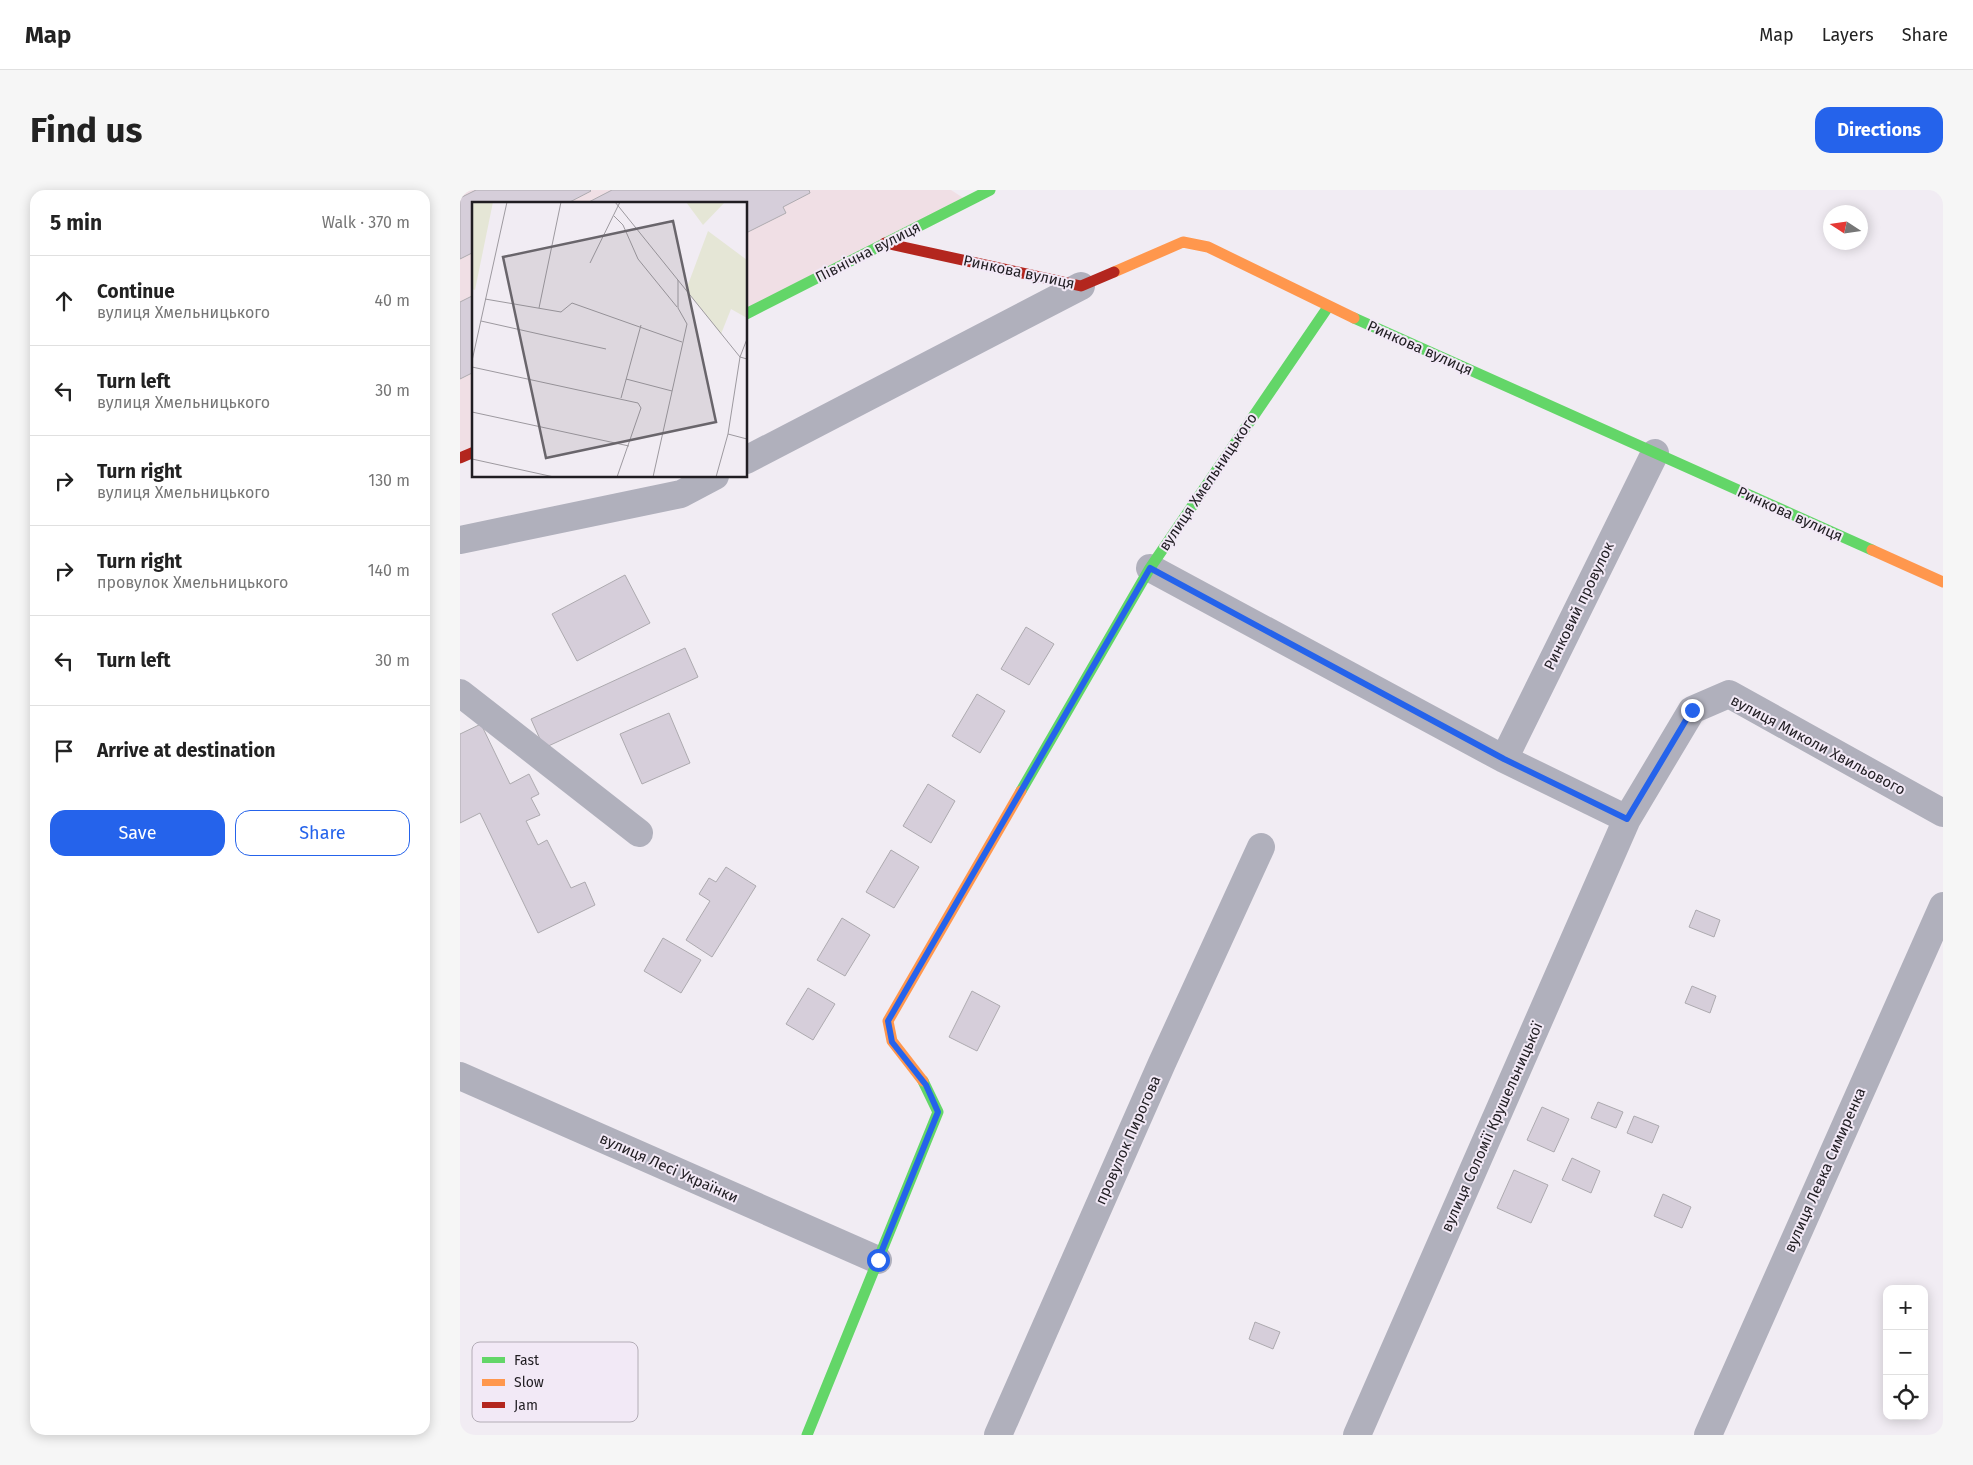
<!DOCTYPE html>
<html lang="en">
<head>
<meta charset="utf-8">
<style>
  :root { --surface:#fff; --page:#f6f6f6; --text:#222; --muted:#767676; --line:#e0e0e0; --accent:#2563eb }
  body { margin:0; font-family:"Fira Sans",sans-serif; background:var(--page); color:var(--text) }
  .controls { position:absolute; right:15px; bottom:15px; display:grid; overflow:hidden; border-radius:10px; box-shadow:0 2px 12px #0003 }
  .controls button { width:45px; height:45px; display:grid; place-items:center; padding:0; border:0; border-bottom:1px solid var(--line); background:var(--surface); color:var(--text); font:25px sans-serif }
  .compass { position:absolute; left:1363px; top:15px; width:45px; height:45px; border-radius:50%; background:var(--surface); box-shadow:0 2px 12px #0003; rotate:282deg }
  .stop { position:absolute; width:15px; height:15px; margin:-11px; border:4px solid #2563eb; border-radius:50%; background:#fff }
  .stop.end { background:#2563eb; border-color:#fff; box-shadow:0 1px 5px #0008 }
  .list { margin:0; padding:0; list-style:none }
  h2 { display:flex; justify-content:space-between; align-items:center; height:65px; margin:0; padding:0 20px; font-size:21px }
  h2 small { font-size:16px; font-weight:400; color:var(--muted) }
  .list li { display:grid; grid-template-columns:32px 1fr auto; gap:15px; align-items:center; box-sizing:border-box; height:90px; padding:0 20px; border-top:1px solid var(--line) }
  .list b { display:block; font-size:19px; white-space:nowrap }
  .list p { margin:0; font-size:16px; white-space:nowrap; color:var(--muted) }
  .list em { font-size:16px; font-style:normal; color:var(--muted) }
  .actions { display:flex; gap:10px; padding:15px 20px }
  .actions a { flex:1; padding:11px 0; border:1px solid var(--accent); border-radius:15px; text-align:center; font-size:18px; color:var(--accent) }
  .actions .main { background:var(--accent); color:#fff }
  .icon { flex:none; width:28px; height:28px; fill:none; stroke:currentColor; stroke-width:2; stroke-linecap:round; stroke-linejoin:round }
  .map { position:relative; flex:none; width:1483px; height:1245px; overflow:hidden; border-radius:15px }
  header { display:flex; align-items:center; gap:30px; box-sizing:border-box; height:70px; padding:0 25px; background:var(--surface); border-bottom:1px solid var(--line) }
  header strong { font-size:24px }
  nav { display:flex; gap:28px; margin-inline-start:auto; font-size:18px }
  .intro { display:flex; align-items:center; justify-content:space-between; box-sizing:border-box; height:120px; padding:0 30px }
  h1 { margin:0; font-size:35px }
  .button { padding:12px 22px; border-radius:15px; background:var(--accent); color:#fff; font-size:18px; font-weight:700 }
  main { display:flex; gap:30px; padding:0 30px }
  aside { flex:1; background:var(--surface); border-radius:15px; box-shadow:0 2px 12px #0003 }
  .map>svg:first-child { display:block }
</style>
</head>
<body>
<header>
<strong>Map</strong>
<nav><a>Map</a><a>Layers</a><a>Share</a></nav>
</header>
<div class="intro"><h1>Find us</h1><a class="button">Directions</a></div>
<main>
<aside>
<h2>5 min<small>Walk · 370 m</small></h2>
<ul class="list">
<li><svg class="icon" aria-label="ahead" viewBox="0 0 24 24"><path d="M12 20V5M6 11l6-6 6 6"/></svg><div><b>Continue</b><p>вулиця Хмельницького</p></div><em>40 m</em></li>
<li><svg class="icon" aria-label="left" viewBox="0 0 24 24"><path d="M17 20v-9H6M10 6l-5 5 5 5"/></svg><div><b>Turn left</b><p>вулиця Хмельницького</p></div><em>30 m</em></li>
<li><svg class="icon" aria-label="right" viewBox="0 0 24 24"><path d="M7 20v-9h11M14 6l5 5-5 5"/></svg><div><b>Turn right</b><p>вулиця Хмельницького</p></div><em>130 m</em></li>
<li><svg class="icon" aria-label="right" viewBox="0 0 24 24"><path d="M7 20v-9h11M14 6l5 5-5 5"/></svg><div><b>Turn right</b><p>провулок Хмельницького</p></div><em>140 m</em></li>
<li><svg class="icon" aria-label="left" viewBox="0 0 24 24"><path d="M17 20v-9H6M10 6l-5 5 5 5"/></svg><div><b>Turn left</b></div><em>30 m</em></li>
<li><svg class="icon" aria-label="arrive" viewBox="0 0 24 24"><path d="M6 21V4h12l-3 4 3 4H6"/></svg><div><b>Arrive at destination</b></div></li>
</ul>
<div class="actions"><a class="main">Save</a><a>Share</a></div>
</aside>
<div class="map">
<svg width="1483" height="1245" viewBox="0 0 1483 1245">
  <rect width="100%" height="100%" fill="#f1ecf3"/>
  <path fill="#f0dfe5" d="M0 0H491L508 11 286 124V14H14V262L0 268Z"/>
  <path fill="#d6ceda" stroke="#adaaaf" d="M16 0H130L131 1 106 14H14V62L0 69V8Z
    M152 0H349L350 3 323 17 326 23 286 43V14H125Z
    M14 105V182L0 189V112Z
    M165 385 190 433 117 471 92 424Z
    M566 437 594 454 569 495 541 479Z
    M225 458 238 487 84 558 71 529Z
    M517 504 545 521 520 563 492 546Z
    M209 523 230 573 182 594 160 544Z
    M21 534 50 594 69 584 79 604 71 608 80 625 66 631 78 655 87 650 111 698 125 692 135 715 78 743 20 623 0 633V544Z
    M468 594 495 611 471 653 443 636Z
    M431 660 459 677 434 718 406 702Z
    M266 677 296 696 252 767 226 750 250 711 239 704 249 688 256 692Z
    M1236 720 1260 730 1254 747 1229 737Z
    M382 728 410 745 385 786 357 770Z
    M203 748 241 770 221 803 184 781Z
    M1232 796 1256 806 1250 823 1225 813Z
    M348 798 375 814 353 850 326 834Z
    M512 801 540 816 517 861 489 847Z
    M1138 912 1163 922 1156 938 1131 928Z
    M1082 917 1109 929 1094 962 1067 950Z
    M1174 926 1199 936 1192 953 1167 943Z
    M1112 968 1140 981 1131 1003 1102 990Z
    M1054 980 1088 995 1071 1033 1037 1018Z
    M1203 1004 1231 1017 1222 1038 1194 1026Z
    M795 1132 820 1142 813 1159 789 1149Z"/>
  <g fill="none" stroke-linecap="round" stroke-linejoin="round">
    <path stroke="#b0b0bc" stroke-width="28" d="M286 270 621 96
      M0 350 221 304 255 286
      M690 378 1044 569 1167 629
      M0 503 179 643
      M1044 569 1195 263
      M0 886 418 1070
      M538 1245 702 873 801 657
      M897 1245 1167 629 1232 520 1269 504 1483 623
      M1248 1245 1483 716"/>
    <path stroke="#63d668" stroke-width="11" d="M286 124 530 0
      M894 128 1412 360
      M561 601 690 378 868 117
      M347 1245 478 922 463 891"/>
    <path stroke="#ff974d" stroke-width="11" d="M654 82 723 52 748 57 894 128
      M1412 360 1483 392
      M463 891 432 851 428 831 561 601"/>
    <path stroke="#b3261e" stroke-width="11" d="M425 53 621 96 654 82
      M0 268 14 262"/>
  </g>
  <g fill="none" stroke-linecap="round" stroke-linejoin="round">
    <path stroke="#2563eb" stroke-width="6" d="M418 1070 478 922 466 895 432 852 428 831 690 378 1044 569 1167 629 1232 520"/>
  </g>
  <g text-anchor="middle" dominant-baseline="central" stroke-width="4" stroke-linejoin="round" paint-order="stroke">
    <g font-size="15" fill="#201d22" stroke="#f2e9f6">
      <text transform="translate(408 62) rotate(-27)">Північна вулиця</text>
      <text transform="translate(559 82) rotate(12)">Ринкова вулиця</text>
      <text transform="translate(960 158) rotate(24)">Ринкова вулиця</text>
      <text transform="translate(748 292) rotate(-56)">вулиця Хмельницького</text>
      <text transform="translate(1330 324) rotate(24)">Ринкова вулиця</text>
      <text transform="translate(1119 416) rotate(-64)">Ринковий провулок</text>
      <text transform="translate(1358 555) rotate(28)">вулиця Миколи Хвильового</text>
      <text transform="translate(1032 937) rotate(-66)">вулиця Соломії Крушельницької</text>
      <text transform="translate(668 950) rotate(-66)">провулок Пирогова</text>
      <text transform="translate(209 978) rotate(24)">вулиця Лесі Українки</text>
      <text transform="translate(1365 980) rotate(-66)">вулиця Левка Симиренка</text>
    </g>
  </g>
  <g transform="translate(12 12)">
    <rect width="275" height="275" fill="#f1ecf3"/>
    <path d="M0 0H21L3 88 0 87ZM214 0H253L231 23ZM236 29 275 58V116L259 107 249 132 214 88Z" fill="#e5e6d6"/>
    <path fill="none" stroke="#9d999f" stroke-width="1" d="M143 0 268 155 275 157M142 14 151 23 166 57 205 105M118 61 148 0M13 97 89 110 100 101 210 140M67 106 89 0M9 119 134 147M0 159 35 0M0 165 166 201 169 206 145 275M154 177 200 189M149 196 169 123M0 210 157 244M256 232 275 237M0 257 82 275M181 275 215 122 206 106V78M244 275 256 232 268 155 275 137"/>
    <path fill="#69656b" fill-opacity="0.15" stroke="#69656b" stroke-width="2.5" d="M201 19 244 220 74 256 31 55Z"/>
    <rect width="275" height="275" fill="none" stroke="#201d22" stroke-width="2.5"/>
  </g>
  <rect x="12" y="1152" width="166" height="80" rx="8" fill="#f2e9f6" stroke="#b3acb6" stroke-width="1"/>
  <rect x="22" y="1167" width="23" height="6" fill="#63d668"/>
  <rect x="22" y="1189" width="23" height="7" fill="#ff974d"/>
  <rect x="22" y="1212" width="23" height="6" fill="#b3261e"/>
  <g font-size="14" fill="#201d22">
    <text x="54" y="1175">Fast</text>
    <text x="54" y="1197">Slow</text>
    <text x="54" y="1220">Jam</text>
  </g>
</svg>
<div class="controls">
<button>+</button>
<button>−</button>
<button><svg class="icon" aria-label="locate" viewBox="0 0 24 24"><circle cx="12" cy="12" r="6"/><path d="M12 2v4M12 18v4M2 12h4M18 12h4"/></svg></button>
</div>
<svg class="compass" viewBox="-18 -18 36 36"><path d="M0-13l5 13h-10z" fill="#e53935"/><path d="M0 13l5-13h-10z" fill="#767676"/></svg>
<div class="stop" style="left:418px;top:1070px"></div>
<div class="stop end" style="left:1232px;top:520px"></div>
</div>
</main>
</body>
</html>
